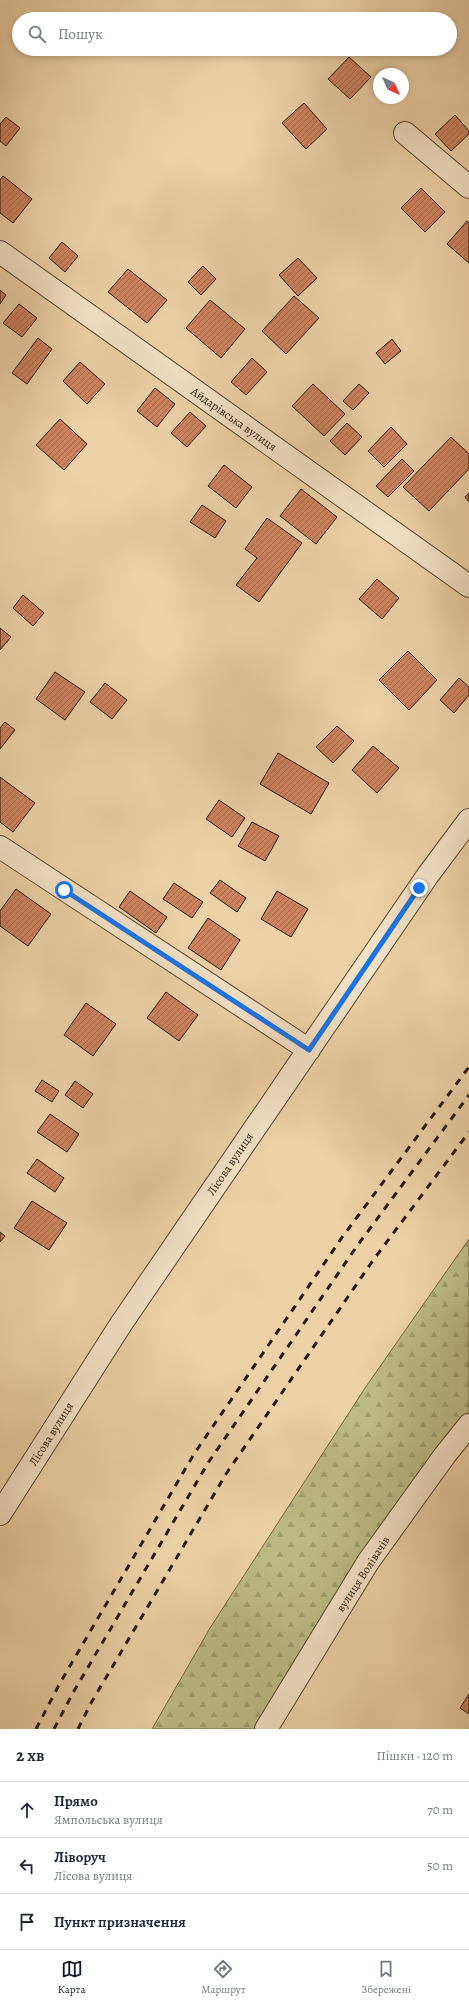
<!DOCTYPE html>
<html lang="uk">
<head>
<meta charset="utf-8">
<style>
  :root { --surface:#fff; --page:#f6f6f7; --text:#1f2937; --muted:#747a83; --line:#e0e1e3; --accent:#111827 }
  body { margin:0; font-family:Alegreya,serif; background:var(--page); color:var(--text) }
  .compass { position:absolute; left:373px; top:68px; width:36px; height:36px; border-radius:50%; background:var(--surface); box-shadow:0 2px 6px #0003; rotate:135deg }
  .stop { position:absolute; width:12px; height:12px; margin:-9px; border:3px solid #1a73e8; border-radius:50%; background:#fff }
  .stop.end { background:#1a73e8; border-color:#fff; box-shadow:0 1px 4px #0008 }
  .list { margin:0; padding:0; list-style:none }
  h2 { display:flex; justify-content:space-between; align-items:center; height:52px; margin:0; padding:0 16px; font-size:17px }
  h2 small { font-size:13px; font-weight:400; color:var(--muted) }
  .list li { display:grid; grid-template-columns:26px 1fr auto; gap:12px; align-items:center; box-sizing:border-box; height:56px; padding:0 16px; border-top:1px solid var(--line) }
  .list b { display:block; font-size:15px; white-space:nowrap }
  .list p { margin:0; font-size:13px; white-space:nowrap; color:var(--muted) }
  .list em { font-size:13px; font-style:normal; color:var(--muted) }
  .icon { flex:none; width:22px; height:22px; fill:none; stroke:currentColor; stroke-width:2; stroke-linecap:round; stroke-linejoin:round }
  .map { position:relative; flex:none; width:469px; height:1729px; overflow:hidden }
  .search { position:absolute; background:var(--surface); box-shadow:0 2px 6px #0003; left:12px; right:12px; top:12px; height:44px; display:flex; align-items:center; gap:10px; box-sizing:border-box; padding:0 14px; border-radius:22px; color:var(--muted); font-size:15px }
  .sheet { height:220px; background:var(--surface) }
  nav { display:flex; justify-content:space-around; align-items:center; box-sizing:border-box; height:56px; border-top:1px solid var(--line); background:var(--surface); font-size:11px; color:var(--muted) }
  nav a { display:grid; justify-items:center; gap:2px }
  nav .on { color:var(--accent) }
  .map>svg:first-child { display:block }
</style>
</head>
<body>
<div class="map">
<svg width="469" height="1729" viewBox="0 0 469 1729">
  <defs>
    <pattern id="forest-firs" width="22" height="20" patternUnits="userSpaceOnUse"><rect width="22" height="20" fill="#bcba84"/><path d="M5 1l3.5 6h-7zM16 11l3.5 6h-7z" fill="#a19f70"/></pattern>
    <pattern id="building-hatch" width="6" height="6" patternUnits="userSpaceOnUse"><rect width="6" height="6" fill="#cd835e"/><path d="M-1 1l2-2M0 6l6-6M5 7l2-2" fill="none" stroke="#a66a4c"/></pattern>
  </defs>
  <rect width="100%" height="100%" fill="#edd1a6"/>
  <filter id="stains"><feTurbulence type="fractalNoise" baseFrequency=".005" numOctaves="4"/><feColorMatrix values="0 0 0 0 .2 0 0 0 0 .09 0 0 0 0 .02 0 0 0 .5 -.17"/></filter>
  <radialGradient id="worn" r=".72"><stop offset=".6" stop-color="#630" stop-opacity="0"/><stop offset="1" stop-color="#630" stop-opacity=".3"/></radialGradient>
  <path fill="url(#forest-firs)" stroke="#706846" d="M469 1239V1416L389 1519 255 1729H152L210 1628 365 1388Z"/>
  <path fill="url(#building-hatch)" stroke="#241608" d="M349 57 371 77 350 99 328 79Z
    M304 103 327 129 306 149 282 123Z
    M455 115 469 131V134L451 151 435 134Z
    M6 117 20 128 6 146 0 141V124Z
    M3 176 32 199 13 223 0 213V180Z
    M421 188 445 212 425 232 401 208Z
    M467 221 469 223V263L447 244Z
    M62 242 78 256 65 272 49 258Z
    M298 258 317 278 298 296 279 275Z
    M203 266 216 279 201 295 188 282Z
    M128 269 167 300 147 323 108 292Z
    M0 290 6 295 0 304Z
    M294 296 319 318 286 354 262 331Z
    M210 300 245 329 221 358 186 328Z
    M19 304 37 318 22 337 3 323Z
    M38 338 52 349 27 384 12 373Z
    M392 339 401 351 385 364 376 353Z
    M252 358 267 372 246 395 231 382Z
    M80 362 105 384 87 404 63 381Z
    M313 384 345 414 324 436 292 406Z
    M359 384 369 393 353 410 343 401Z
    M155 388 175 404 157 427 137 411Z
    M190 412 206 426 187 447 171 433Z
    M60 419 87 444 64 470 36 445Z
    M347 423 362 437 345 455 330 441Z
    M391 427 407 444 384 467 368 451Z
    M451 437 469 454V469L429 511 403 487Z
    M402 459 414 471 388 497 376 486Z
    M224 465 252 487 236 508 208 486Z
    M301 489 337 517 316 544 280 516Z
    M469 493V502L465 497Z
    M202 505 226 521 215 538 190 522Z
    M267 518 302 543 259 602 236 585 257 558 245 549Z
    M377 579 399 598 382 619 359 599Z
    M23 595 44 613 33 626 13 608Z
    M0 628 11 637 0 650Z
    M408 651 437 680 409 710 379 680Z
    M55 672 85 692 65 720 36 699Z
    M459 678 469 687V695L454 713 440 700Z
    M105 683 127 700 112 719 90 702Z
    M5 722 15 730 0 749V728Z
    M337 726 354 741 333 763 316 747Z
    M373 746 399 768 377 793 352 770Z
    M278 753 329 783 311 814 260 784Z
    M0 777 35 803 13 832 0 822Z
    M219 800 245 818 232 837 206 819Z
    M252 822 279 836 265 861 238 846Z
    M220 880 246 898 237 912 210 893Z
    M174 883 203 902 192 918 163 899Z
    M16 889 51 914 28 946 0 926V911Z
    M130 891 167 917 156 933 119 907Z
    M277 891 308 909 291 937 261 919Z
    M208 918 240 940 221 970 188 948Z
    M166 992 198 1015 179 1041 147 1018Z
    M86 1003 116 1024 93 1056 64 1035Z
    M42 1080 59 1091 52 1102 35 1091Z
    M75 1081 93 1094 83 1108 65 1095Z
    M50 1114 79 1134 67 1152 37 1132Z
    M37 1159 64 1178 55 1192 27 1173Z
    M32 1201 67 1223 49 1250 14 1228Z
    M0 1232 5 1236 0 1242Z
    M469 1694V1714L460 1708Z"/>
  <g fill="none" stroke-linecap="round" stroke-linejoin="round">
    <g stroke="#564530" stroke-width="24">
      <path id="minor" d="M405 133 469 187
        M0 252 469 586
        M0 847 309 1050
        M0 1514 121 1324 428 875 469 820
        M266 1729 368 1562 445 1455 469 1425"/>
    </g>
    <use href="#minor" stroke="#f3e1c5" stroke-width="22"/>
    <path stroke="#241608" stroke-width="3" stroke-dasharray="7 7" stroke-linecap="butt" d="M36 1729 60 1683 194 1454 343 1236 469 1067
      M54 1729 74 1691 208 1463 357 1246 469 1095
      M78 1729 91 1703 226 1474 374 1259 469 1132"/>
  </g>
  <g fill="none" stroke-linecap="round" stroke-linejoin="round">
    <path stroke="#1a73e8" stroke-width="5" d="M64 890 309 1050 419 888"/>
  </g>
  <g text-anchor="middle" dominant-baseline="central" stroke-width="4" stroke-linejoin="round" paint-order="stroke">
    <g font-size="12" fill="#241608" stroke="#f3e1c5">
      <text transform="translate(234 419) rotate(35)">Айдарівська вулиця</text>
      <text transform="translate(230 1164) rotate(-56)">Лісова вулиця</text>
      <text transform="translate(51 1434) rotate(-58)">Лісова вулиця</text>
      <text transform="translate(363 1574) rotate(-57)">вулиця Волівачів</text>
    </g>
  </g>
  <rect width="100%" height="100%" filter="url(#stains)"/>
  <rect width="100%" height="100%" fill="url(#worn)"/>
</svg>
<svg class="compass" viewBox="-18 -18 36 36"><path d="M0-13l5 13h-10z" fill="#e53935"/><path d="M0 13l5-13h-10z" fill="#747a83"/></svg>
<div class="stop" style="left:64px;top:890px"></div>
<div class="stop end" style="left:419px;top:888px"></div>
<div class="search"><svg class="icon" aria-label="search" viewBox="0 0 24 24"><circle cx="10" cy="10" r="6"/><path d="M15 15l6 6"/></svg>Пошук</div>
</div>
<section class="sheet">
<h2>2 хв<small>Пішки · 120 m</small></h2>
<ul class="list">
<li><svg class="icon" aria-label="ahead" viewBox="0 0 24 24"><path d="M12 20V5M6 11l6-6 6 6"/></svg><div><b>Прямо</b><p>Ямпольська вулиця</p></div><em>70 m</em></li>
<li><svg class="icon" aria-label="left" viewBox="0 0 24 24"><path d="M17 20v-9H6M10 6l-5 5 5 5"/></svg><div><b>Ліворуч</b><p>Лісова вулиця</p></div><em>50 m</em></li>
<li><svg class="icon" aria-label="arrive" viewBox="0 0 24 24"><path d="M6 21V4h12l-3 4 3 4H6"/></svg><div><b>Пункт призначення</b></div></li>
</ul>
</section>
<nav>
<a class="on"><svg class="icon" aria-label="map" viewBox="0 0 24 24"><path d="M3 6l6-2 6 2 6-2v14l-6 2-6-2-6 2zM9 4v14M15 6v14"/></svg>Карта</a>
<a><svg class="icon" aria-label="directions" viewBox="0 0 24 24"><path d="M12 3l9 9-9 9-9-9zM9 14v-3h6M13 9l2 2-2 2"/></svg>Маршрут</a>
<a><svg class="icon" aria-label="saved" viewBox="0 0 24 24"><path d="M7 4h10v16l-5-4-5 4z"/></svg>Збережені</a>
</nav>
</body>
</html>
